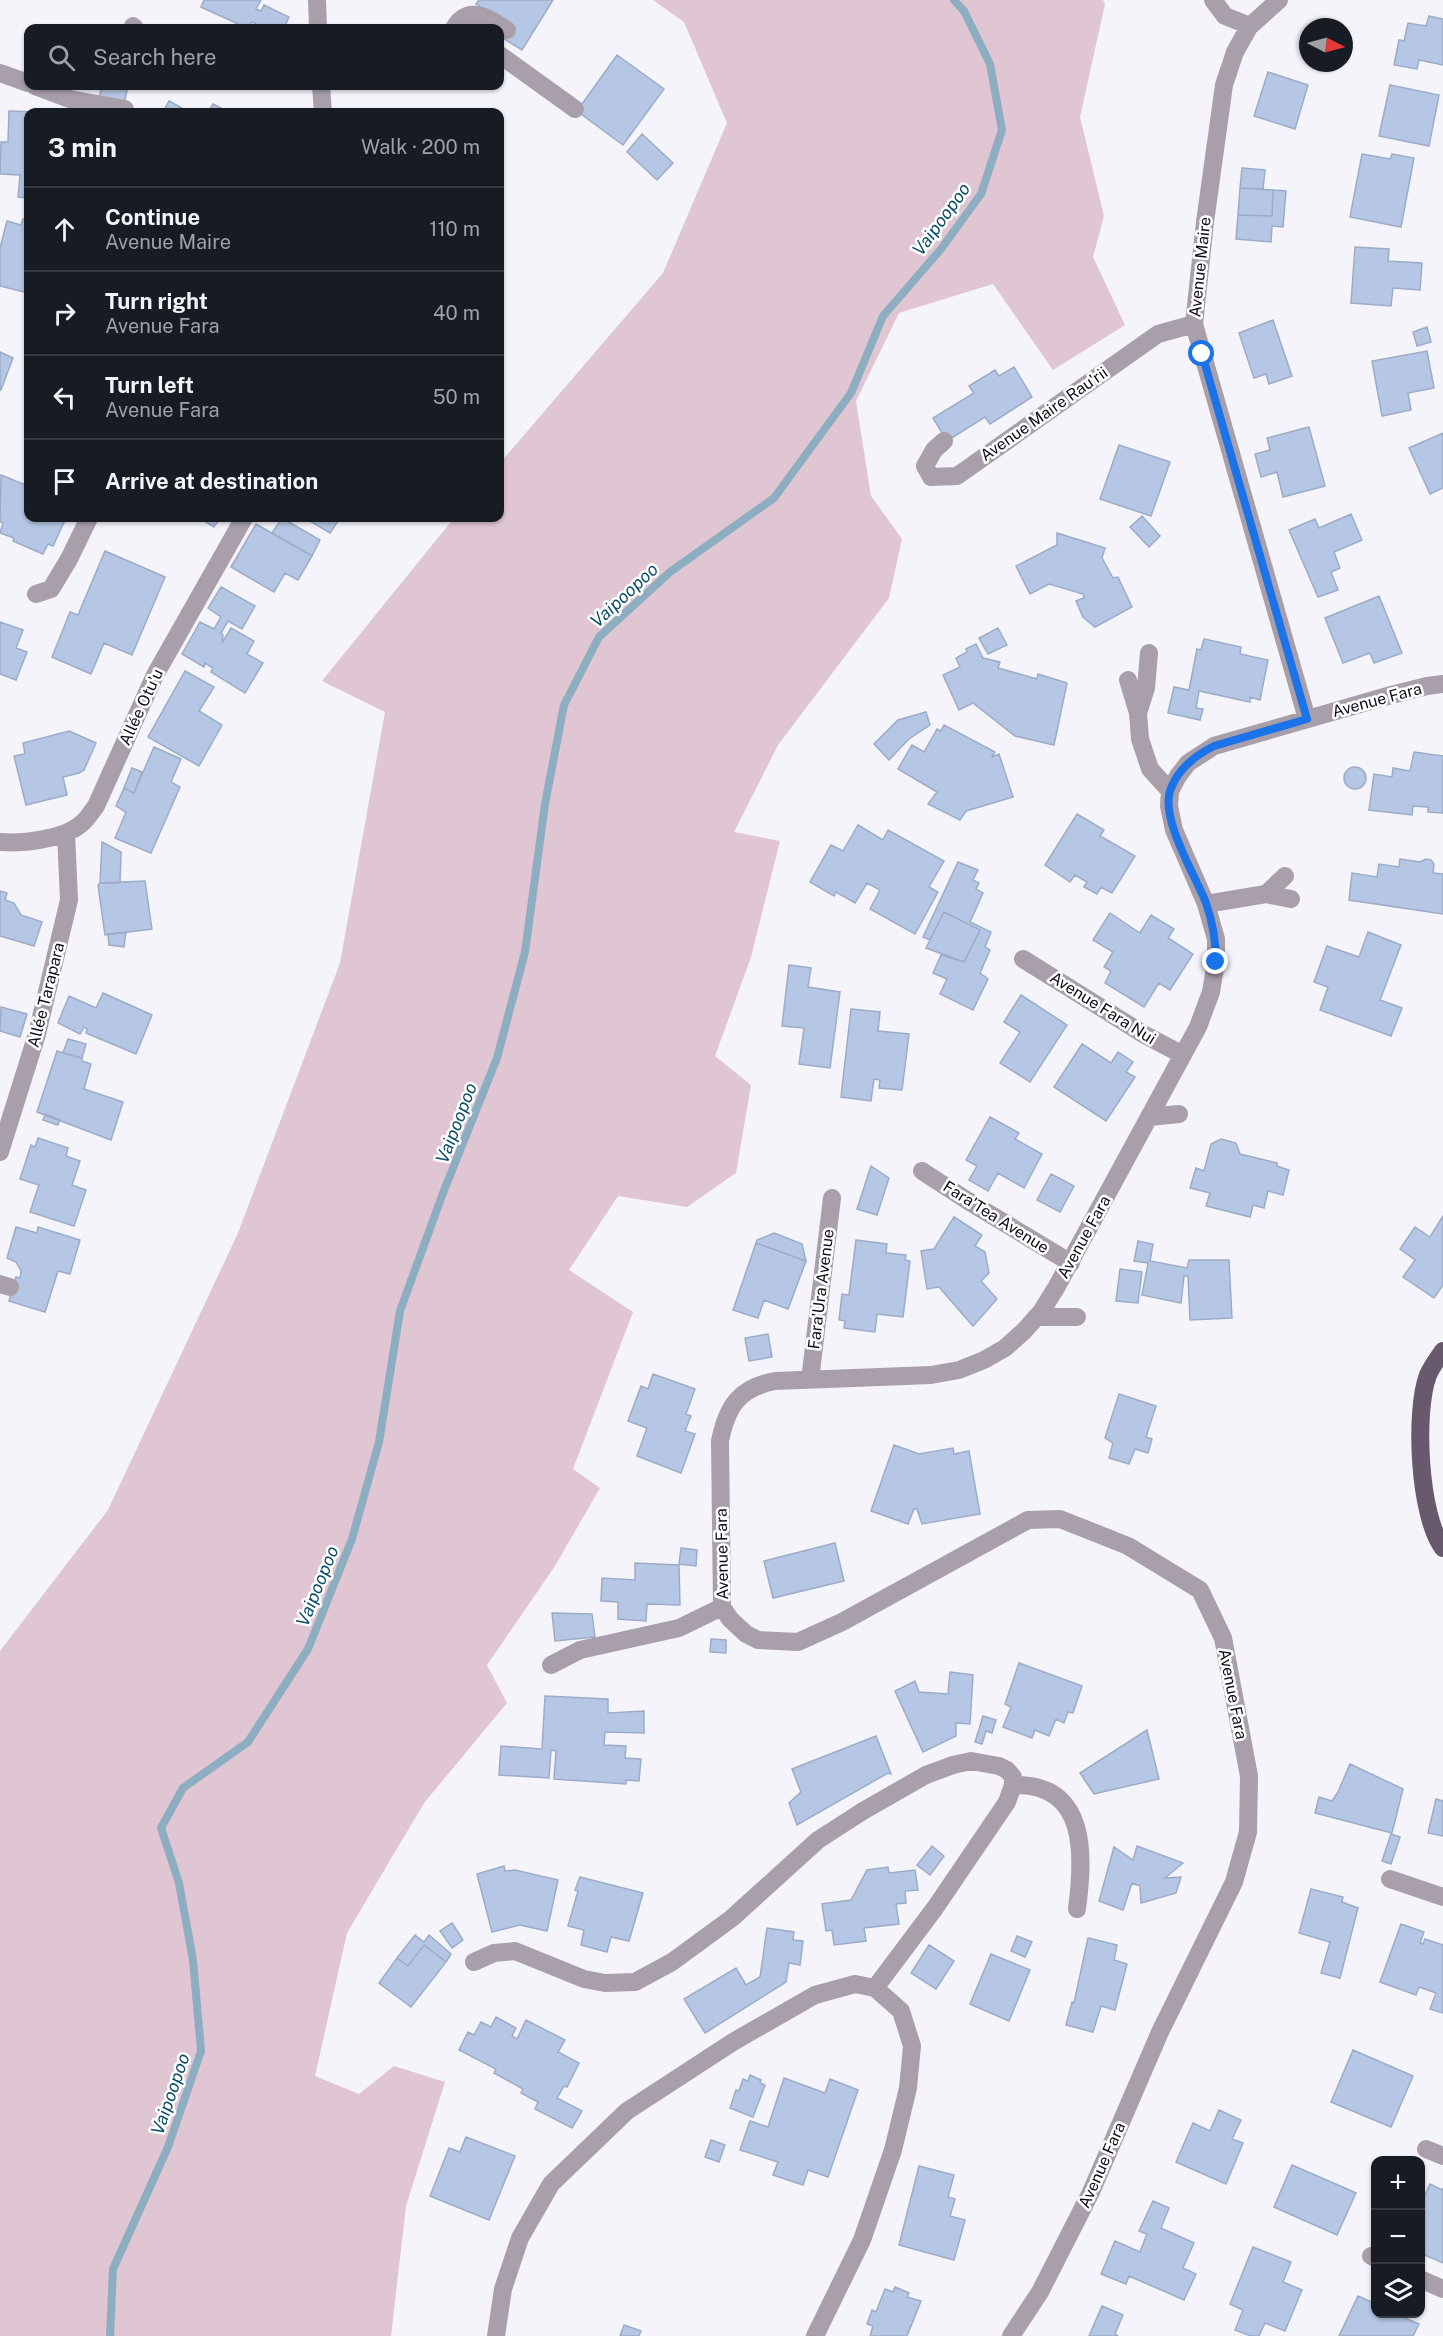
<!DOCTYPE html>
<html lang="en">
<head>
<meta charset="utf-8">
<style>
  :root { --surface:#171b24; --page:#20242c; --text:#f1f3f6; --muted:#9ea1a6; --line:#363941 }
  body { margin:0; font-family:"Public Sans",sans-serif; background:var(--page); color:var(--text) }
  .controls { position:absolute; right:18px; bottom:18px; display:grid; overflow:hidden; border-radius:12px; box-shadow:0 2px 4px #0004 }
  .controls button { width:54px; height:54px; display:grid; place-items:center; padding:0; border:0; border-bottom:2px solid var(--line); background:var(--surface); color:var(--text); font:30px sans-serif }
  .compass { position:absolute; left:1299px; top:18px; width:54px; height:54px; border-radius:50%; background:var(--surface); box-shadow:0 2px 4px #0004; rotate:96deg }
  .stop { position:absolute; width:18px; height:18px; margin:-14px; border:4px solid #1a73e8; border-radius:50%; background:#fff }
  .stop.end { background:#1a73e8; border-color:#fff; box-shadow:0 2px 6px #0008 }
  .list { margin:0; padding:0; list-style:none }
  h2 { display:flex; justify-content:space-between; align-items:center; height:78px; margin:0; padding:0 24px; font-size:26px }
  h2 small { font-size:20px; font-weight:400; color:var(--muted) }
  .list li { display:grid; grid-template-columns:39px 1fr auto; gap:18px; align-items:center; box-sizing:border-box; height:84px; padding:0 24px; border-top:2px solid var(--line) }
  .list b { display:block; font-size:22px; white-space:nowrap }
  .list p { margin:0; font-size:20px; white-space:nowrap; color:var(--muted) }
  .list em { font-size:20px; font-style:normal; color:var(--muted) }
  .icon { flex:none; width:33px; height:33px; fill:none; stroke:currentColor; stroke-width:2; stroke-linecap:round; stroke-linejoin:round }
  .map { position:relative; flex:none; width:1443px; height:2336px; overflow:hidden }
  .search { position:absolute; background:var(--surface); box-shadow:0 2px 4px #0004; left:24px; top:24px; width:480px; height:66px; display:flex; align-items:center; gap:15px; box-sizing:border-box; padding:0 21px; border-radius:12px; color:var(--muted); font-size:22px }
  .panel { position:absolute; background:var(--surface); box-shadow:0 2px 4px #0004; left:24px; top:108px; width:480px; height:414px; border-radius:12px }
  .map>svg:first-child { display:block }
</style>
</head>
<body>
<div class="map">
<svg width="1443" height="2336" viewBox="0 0 1443 2336">
  <rect width="100%" height="100%" fill="#f4f4fa"/>
  <path fill="#dfc6d2" d="M653 0H1103L1105 4 1080 117 1104 216 1093 257 1125 325 1053 370 993 284 899 313 856 401 871 496 902 539 889 598 778 745 734 832 780 841 751 957 715 1056 751 1085 736 1173 687 1207 618 1196 569 1270 633 1312 573 1469 600 1488 555 1566 487 1665 507 1703 424 1803 347 1933 315 2076 359 2094 394 2066 445 2082 406 2206 391 2336H0V1651L108 1510 238 1233 340 963 385 712 322 681 454 518H500V463L663 273 727 123 684 22Z"/>
  <g fill="none" stroke-linecap="round" stroke-linejoin="round">
    <path stroke="#8caec0" stroke-width="8" d="M110 2336 113 2269 168 2147 201 2051 193 1960 179 1883 161 1828 183 1788 248 1742 308 1649 352 1539 379 1442 400 1311 443 1193 497 1058 525 952 545 804 564 705 599 637 670 572 774 498 851 393 883 316 941 249 981 194 1002 130 990 64 964 11 954 0"/>
  </g>
  <path fill="#b5c7e4" stroke="#9cacc8" stroke-width="1.5" d="M204 0H261L256 9 261 11 264 5 289 17 284 28H256L258 25 252 22 247 28 201 7Z
    M479 0H553L522 50 504 39 511 28 476 4Z
    M1429 16 1443 19V65L1419 60 1417 69 1394 65 1399 40 1404 41 1408 23 1426 26Z
    M617 55 664 89 623 145 577 111Z
    M1268 72 1308 85 1295 129 1254 116Z
    M1390 85 1439 95 1429 146 1379 136Z
    M102 86H128L124 104 99 97Z
    M169 101 189 112H163Z
    M213 104 228 112H208Z
    M9 111 36 112H28V198L18 197 20 175 0 174 1 142H8Z
    M642 134 673 163 657 180 627 152Z
    M1362 154 1390 159 1392 154 1414 158 1401 227 1350 217Z
    M1242 168 1265 170 1263 189 1240 188Z
    M1240 188 1273 190 1272 216 1238 215Z
    M1273 190 1286 191 1283 227 1272 226 1271 242 1236 239 1238 215 1272 216Z
    M23 219 28 221V293L0 286V248L7 221 21 225Z
    M1355 247 1389 249 1388 261 1422 263 1420 290 1393 288 1391 306 1351 303Z
    M1273 320 1292 376 1269 384 1266 374 1254 378 1239 333Z
    M1427 327 1431 342 1417 346 1413 332Z
    M1427 351 1434 388 1408 393 1411 410 1382 416 1372 361Z
    M0 352 13 358 1 390H0Z
    M1014 367 1032 397 990 424 985 417 947 441 933 418 974 393 969 386 995 370 999 376Z
    M1309 427 1325 486 1283 497 1277 472 1261 477 1255 454 1270 450 1267 438Z
    M1443 433V488L1430 494 1409 448Z
    M1119 445 1170 462 1151 516 1100 499Z
    M1 475 28 486V518H66L53 546 48 544 43 554 13 541 14 538 0 533 3 523 0 522Z
    M1351 514 1362 540 1334 552 1340 568 1331 572 1338 590 1318 597 1289 530 1315 519 1319 528Z
    M1142 516 1160 536 1149 547 1130 527Z
    M199 518H220L214 527Z
    M282 518 320 540 312 556 272 533Z
    M305 518H340L330 533Z
    M256 524 312 556 298 580 285 573 274 592 231 567Z
    M1057 533 1105 548 1102 558 1113 578 1118 577 1132 607 1095 627 1083 617 1076 601 1084 598 1083 594 1049 584 1030 594 1016 566 1057 545Z
    M105 551 165 577 132 655 104 643 91 674 52 657 70 612 78 615Z
    M221 587 255 606 242 629 228 621 221 633 223 635 222 643 231 628 254 641 247 654 263 663 245 693 211 672 213 668 205 663 204 667 182 654 200 622 214 629 221 617 208 608Z
    M1379 596 1402 653 1374 663 1370 653 1343 663 1325 618Z
    M0 622 23 630 16 648 27 652 16 680 0 674Z
    M998 628 1007 645 988 654 979 638Z
    M1204 639 1241 647 1240 654 1268 660 1260 700 1250 697V702L1199 691 1196 708 1203 709 1200 720 1168 713 1174 687 1189 690 1197 649 1201 650Z
    M976 644 983 658 1000 662 998 668 1037 679 1038 674 1067 683 1054 745 1015 736 973 703 959 710 943 675 960 667 956 658 967 652 966 649Z
    M185 671 214 687 199 711 222 725 199 766 148 737Z
    M926 712 930 725 909 739 889 760 874 744 898 720Z
    M944 725 995 752 992 757 999 754 1013 797 966 811 960 820 928 804 937 792 898 769 912 745 924 752 937 729 941 731Z
    M69 731 96 743 84 770 79 773 63 777 67 795 26 805 14 756 25 754 23 743Z
    M154 747 181 759 171 782 180 787 151 853 115 838 126 812 116 806 124 788 134 793Z
    M1414 752 1443 756V813L1428 812V807L1413 806 1412 815 1369 810 1374 774 1392 777 1393 768 1410 771Z
    M1344 778a11 11 0 1 1 22 0a11 11 0 1 1-22 0Z
    M132 768 142 772 134 793 124 788Z
    M1077 814 1104 830 1100 836 1135 856 1112 893 1101 887 1097 894 1084 887 1087 882 1075 875 1070 882 1045 865Z
    M858 825 883 840 888 830 944 861 929 887 938 892 915 934 870 909 880 890 867 883 855 903 836 892 834 896 810 882 831 845 843 851Z
    M102 842 121 852 120 883H100Z
    M1400 859 1420 862 1426 859 1431 860 1434 864 1433 873 1443 874V914L1349 900 1352 873 1377 877 1379 864 1399 867Z
    M958 862 978 870 973 880 979 883 976 889 983 893 970 922 991 932 985 947 990 950 980 973 988 979 973 1010 940 994 947 979 933 973 941 955 964 962 980 930 944 912 930 940 923 937Z
    M145 881 152 929 105 935 98 885 100 883Z
    M0 891 7 893 5 900 14 903 21 915 42 922 34 946 0 936Z
    M944 912 980 930 964 962 926 948Z
    M1110 913 1140 933 1151 915 1174 929 1168 938 1193 954 1170 990 1159 983 1144 1007 1105 983 1111 971 1104 967 1113 952 1093 940Z
    M126 932 124 947 109 945 108 934Z
    M1368 932 1401 945 1380 1000 1402 1008 1391 1036 1320 1010 1328 987 1314 982 1327 946 1359 957Z
    M789 965 811 968 808 987 840 992 830 1068 799 1064 804 1028 782 1026Z
    M103 993 152 1015 136 1054 86 1033 87 1029 84 1027 80 1034 58 1023 69 996 96 1008Z
    M1021 995 1067 1025 1030 1082 1000 1063 1020 1032 1004 1022Z
    M1 1007 27 1014 20 1037 0 1031Z
    M851 1009 880 1012 878 1031 909 1034 902 1090 879 1088 880 1080 874 1079 871 1101 841 1097Z
    M68 1039 86 1044 82 1058 63 1053Z
    M1082 1044 1111 1063 1118 1052 1133 1062 1126 1072 1135 1077 1106 1121 1054 1087Z
    M57 1051 82 1058V1061L91 1064 84 1089 123 1102 111 1140 37 1112Z
    M45 1114 60 1120 58 1125 43 1120Z
    M990 1117 1019 1133 1015 1139 1042 1154 1024 1188 998 1173 988 1191 969 1180 977 1166 966 1160Z
    M38 1138 68 1148 66 1156 80 1161 72 1185 86 1190 74 1226 30 1212 39 1185 20 1179 31 1145 35 1147Z
    M1221 1139 1236 1143 1240 1154 1277 1163V1166L1289 1170 1283 1195 1268 1191 1264 1208 1253 1205 1250 1217 1206 1206 1210 1193 1190 1188 1196 1168 1204 1171 1211 1144Z
    M871 1166 889 1178 877 1215 857 1209Z
    M1051 1174 1074 1186 1060 1212 1037 1200Z
    M1443 1216V1285L1434 1298 1403 1277 1415 1260 1400 1249 1415 1227 1430 1237Z
    M954 1217 982 1235 975 1246 985 1252 989 1273 981 1281 997 1299 973 1326 939 1287 927 1289 921 1251 934 1249Z
    M16 1227 37 1233 38 1227 80 1240 70 1274 58 1271 45 1312 9 1301 16 1277 20 1278 21 1271 16 1262 7 1258Z
    M774 1233 802 1244 806 1261 756 1243 757 1240Z
    M856 1240 887 1244 886 1253 906 1255 905 1260 910 1261 903 1317 877 1314 875 1332 844 1328 845 1321 839 1320 842 1294 849 1295Z
    M1138 1241 1153 1244 1150 1261 1187 1268 1189 1260H1229L1232 1318 1190 1320 1188 1276H1184L1181 1303 1142 1295 1148 1263 1134 1261Z
    M756 1243 806 1261 788 1309 764 1300 758 1318 733 1310Z
    M1120 1269 1142 1272 1138 1303 1116 1301Z
    M768 1334 772 1357 749 1361 745 1338Z
    M653 1374 695 1389 686 1414 691 1416 685 1431 695 1434 681 1473 637 1456 647 1428 628 1421 641 1386 648 1389Z
    M1119 1394 1156 1406 1146 1437 1152 1439 1148 1453 1135 1449 1129 1464 1109 1458 1113 1443 1105 1438Z
    M894 1445 919 1454 953 1448 954 1454 969 1451 980 1514 922 1524 917 1509H914L908 1524 871 1511Z
    M835 1543 844 1581 773 1598 764 1561Z
    M681 1548 697 1550 696 1566 679 1564Z
    M635 1563 679 1565 680 1605 647 1604 646 1621 618 1619V1602L601 1601 602 1578 635 1580Z
    M552 1613 592 1614 595 1637 555 1641Z
    M711 1639 726 1640V1653L710 1652Z
    M1019 1663 1082 1686 1073 1713 1068 1712 1064 1723 1056 1719 1049 1736 1035 1730 1032 1738 1003 1727 1011 1707 1005 1704Z
    M950 1672 973 1675 970 1724 956 1723V1736L923 1752 895 1691 915 1681 919 1692 948 1694Z
    M545 1696 608 1699V1713L644 1711V1733L605 1732 604 1745 626 1746 625 1758 641 1759 639 1781 626 1780V1784L554 1779 556 1751 551 1750 549 1778 499 1775 501 1746 542 1749Z
    M983 1716 996 1720 992 1733 986 1731 982 1744 975 1742Z
    M1147 1730 1159 1779 1094 1794 1080 1773Z
    M876 1736 891 1774 888 1773 797 1825 789 1803 801 1792 792 1769Z
    M1350 1764 1403 1789 1392 1833 1315 1813 1319 1797 1332 1801 1338 1792Z
    M1436 1799 1443 1801V1836L1428 1833Z
    M1391 1834 1400 1837 1391 1864 1382 1861Z
    M932 1846 944 1856 930 1875 917 1865Z
    M1137 1846 1183 1863 1165 1878 1181 1877 1176 1893 1141 1903 1140 1886 1132 1883 1123 1910 1099 1901 1114 1847 1133 1860Z
    M504 1866 505 1871 515 1870 558 1880 547 1931 520 1925 492 1932 477 1874Z
    M888 1867 889 1873 915 1870 918 1890 905 1891 906 1903 896 1904 899 1924 864 1928 866 1941 834 1945 832 1930 826 1931 822 1904 851 1900 867 1870Z
    M580 1877 643 1893 629 1941 611 1937 607 1952 581 1945 584 1930 568 1926 578 1891 575 1890Z
    M1311 1889 1343 1897 1342 1902 1358 1908 1340 1978 1321 1973 1330 1942 1299 1933Z
    M452 1923 463 1940 452 1948 440 1931Z
    M1401 1924 1424 1932 1420 1943 1423 1944 1425 1939 1443 1945V2013L1430 2009 1436 1993 1419 1987 1416 1995 1380 1982Z
    M767 1928 794 1932 793 1940 803 1941 800 1965 789 1963 786 1982 705 2033 684 1999 736 1968 746 1985 760 1977Z
    M415 1935 424 1942 429 1935 451 1954 446 1962 424 1945 408 1966 397 1958Z
    M1017 1936 1032 1942 1025 1957 1011 1951Z
    M1088 1938 1117 1945 1114 1960 1127 1964 1115 2010 1101 2006 1093 2032 1066 2025 1072 2002 1074 2003Z
    M424 1945 446 1962 411 2007 379 1983 397 1958 408 1966Z
    M929 1945 954 1961 936 1989 911 1973Z
    M991 1954 1030 1970 1009 2021 970 2004Z
    M496 2017 516 2028 512 2036 517 2039 526 2020 565 2040 558 2052 579 2063 567 2087 564 2086 557 2098 582 2111 572 2128 535 2109 538 2102 521 2093 523 2089 494 2073 496 2069 459 2050 468 2032 474 2035 481 2022 491 2027Z
    M1353 2050 1413 2076 1391 2127 1331 2102Z
    M750 2075 761 2080 760 2083 765 2085 753 2117 730 2108 736 2090 739 2091 743 2079 748 2081Z
    M784 2078 825 2093 830 2079 858 2090 828 2177 808 2170 803 2185 773 2175 778 2162 740 2150 750 2121 768 2127Z
    M1219 2110 1241 2120 1232 2139 1243 2143 1226 2184 1176 2162 1193 2123 1210 2131Z
    M466 2137 515 2156 489 2220 430 2196 449 2148 460 2152Z
    M711 2140 725 2145 719 2162 705 2157Z
    M1292 2165 1356 2193 1337 2235 1274 2207Z
    M919 2166 954 2175 948 2197 955 2199 950 2216 965 2220 954 2260 899 2245Z
    M1430 2184 1442 2190 1443 2188V2263L1420 2253V2206Z
    M1153 2201 1169 2208 1161 2228 1194 2243 1183 2268 1196 2274 1184 2300 1129 2276 1126 2284 1101 2274 1115 2241 1140 2252 1147 2234 1139 2231Z
    M1253 2247 1291 2262 1283 2282 1302 2290 1285 2331 1265 2323 1259 2336H1251L1235 2330 1243 2310 1230 2304Z
    M895 2287 909 2293 907 2297 921 2301 907 2336H870L873 2326 867 2324 872 2310 876 2312 885 2289 893 2292Z
    M1358 2296 1376 2304V2314H1395L1419 2324 1413 2336H1339Z
    M1102 2306 1123 2315 1115 2334 1118 2336H1089Z
    M624 2325 641 2331 639 2336H620Z"/>
  <g fill="none" stroke-linecap="round" stroke-linejoin="round">
    <path stroke="#a89faa" stroke-width="18" d="M317 0 318 28
      M1213 0 1225 16 1250 26
      M1279 0 1249 27 1235 52 1224 85 1205 222 1194 324 1307 719
      M133 26 135 28
      M454 28C469 4 488 18 507 30
      M500 55 575 109
      M0 73 28 83
      M35 86 70 99 125 109
      M321 86 323 112
      M944 441 934 450 925 466 931 477 957 476 1158 334 1194 324
      M36 594 51 589 69 559 89 518
      M1128 680 1138 713 1140 739 1150 769 1170 791
      M1138 713 1146 688 1149 653
      M0 842C22 844 64 839 81 824 87 820 91 812 96 806L155 675 244 518
      M1266 894 1291 899
      M1206 904 1266 894 1285 876
      M1023 959 1145 1035 1183 1055
      M1149 1117 1179 1114
      M0 1152 37 1034 69 900 66 833
      M922 1171 968 1201 1071 1263
      M0 1284 10 1287
      M1036 1317H1077
      M810 1380 832 1198
      M551 1665 580 1650 679 1628 722 1607
      M1013 1785C1088 1783 1084 1855 1077 1909
      M1390 1879 1443 1897
      M474 1962 494 1953 515 1951 584 1979 605 1983 635 1982 672 1962 732 1918 818 1840 863 1811 926 1775 953 1765 971 1761 999 1766 1007 1770 1013 1777V1785L1007 1802 935 1908 875 1988
      M1426 2149 1443 2156
      M1371 2256 1376 2258
      M1420 2279 1443 2289
      M496 2336 503 2289 520 2238 551 2184 627 2111 733 2042 815 1995 855 1984 875 1988 901 2011 912 2046 908 2088 893 2150 862 2240 815 2336
      M1011 2336 1040 2292 1091 2192 1160 2032 1234 1882 1248 1832 1249 1776 1223 1638 1200 1590 1128 1546 1060 1519 1028 1520 842 1622 798 1642 758 1640 746 1634 730 1619 722 1607 720 1441C727 1406 739 1388 775 1381L931 1375 959 1370 984 1360 1005 1348 1024 1331 1041 1312 1056 1288 1198 1027 1211 992 1216 962V939L1206 904 1174 830 1169 806 1170 791 1178 776 1188 763 1214 746 1391 695 1427 686 1443 684"/>
    <path stroke="#69596d" stroke-width="18" d="M1443 1351C1438 1358 1432 1366 1428 1375 1414 1412 1419 1516 1443 1548"/>
  </g>
  <g fill="none" stroke-linecap="round" stroke-linejoin="round">
    <path stroke="#1a73e8" stroke-width="8" d="M1202 354 1307 719 1214 746C1196 755 1177 770 1170 791 1161 820 1195 875 1206 903 1213 923 1216 941 1216 962"/>
  </g>
  <g text-anchor="middle" dominant-baseline="central" stroke-width="5" stroke-linejoin="round" paint-order="stroke">
    <g font-size="16" fill="#0e0d17" stroke="#fff">
      <text transform="translate(1200 267) rotate(-84)">Avenue Maire</text>
      <text transform="translate(1044 414) rotate(-35)">Avenue Maire Rau'rii</text>
      <text transform="translate(1377 700) rotate(-15)">Avenue Fara</text>
      <text transform="translate(141 707) rotate(-65)">Allée Otu'u</text>
      <text transform="translate(46 995) rotate(-76)">Allée Tarapara</text>
      <text transform="translate(1103 1008) rotate(32)">Avenue Fara Nui</text>
      <text transform="translate(996 1217) rotate(32)">Fara'Tea Avenue</text>
      <text transform="translate(1084 1237) rotate(-61)">Avenue Fara</text>
      <text transform="translate(821 1289) rotate(-83)">Fara'Ura Avenue</text>
      <text transform="translate(722 1554) rotate(-91)">Avenue Fara</text>
      <text transform="translate(1233 1694) rotate(79)">Avenue Fara</text>
      <text transform="translate(1102 2165) rotate(-66)">Avenue Fara</text>
    </g>
    <g font-size="18" font-style="italic" fill="#0b4d67" stroke="#fff">
      <text transform="translate(941 219) rotate(-54)">Vaipoopoo</text>
      <text transform="translate(624 595) rotate(-43)">Vaipoopoo</text>
      <text transform="translate(456 1123) rotate(-69)">Vaipoopoo</text>
      <text transform="translate(317 1586) rotate(-68)">Vaipoopoo</text>
      <text transform="translate(170 2094) rotate(-71)">Vaipoopoo</text>
    </g>
  </g>
</svg>
<div class="controls">
<button>+</button>
<button>−</button>
<button><svg class="icon" aria-label="layers" viewBox="0 0 24 24"><path d="M12 4l9 5-9 5-9-5zM3 14l9 5 9-5"/></svg></button>
</div>
<svg class="compass" viewBox="-18 -18 36 36"><path d="M0-13l5 13h-10z" fill="#e53935"/><path d="M0 13l5-13h-10z" fill="#9ea1a6"/></svg>
<div class="stop" style="left:1202px;top:354px"></div>
<div class="stop end" style="left:1216px;top:962px"></div>
<div class="search"><svg class="icon" aria-label="search" viewBox="0 0 24 24"><circle cx="10" cy="10" r="6"/><path d="M15 15l6 6"/></svg>Search here</div>
<section class="panel">
<h2>3 min<small>Walk · 200 m</small></h2>
<ul class="list">
<li><svg class="icon" aria-label="ahead" viewBox="0 0 24 24"><path d="M12 20V5M6 11l6-6 6 6"/></svg><div><b>Continue</b><p>Avenue Maire</p></div><em>110 m</em></li>
<li><svg class="icon" aria-label="right" viewBox="0 0 24 24"><path d="M7 20v-9h11M14 6l5 5-5 5"/></svg><div><b>Turn right</b><p>Avenue Fara</p></div><em>40 m</em></li>
<li><svg class="icon" aria-label="left" viewBox="0 0 24 24"><path d="M17 20v-9H6M10 6l-5 5 5 5"/></svg><div><b>Turn left</b><p>Avenue Fara</p></div><em>50 m</em></li>
<li><svg class="icon" aria-label="arrive" viewBox="0 0 24 24"><path d="M6 21V4h12l-3 4 3 4H6"/></svg><div><b>Arrive at destination</b></div></li>
</ul>
</section>
</div>
</body>
</html>
